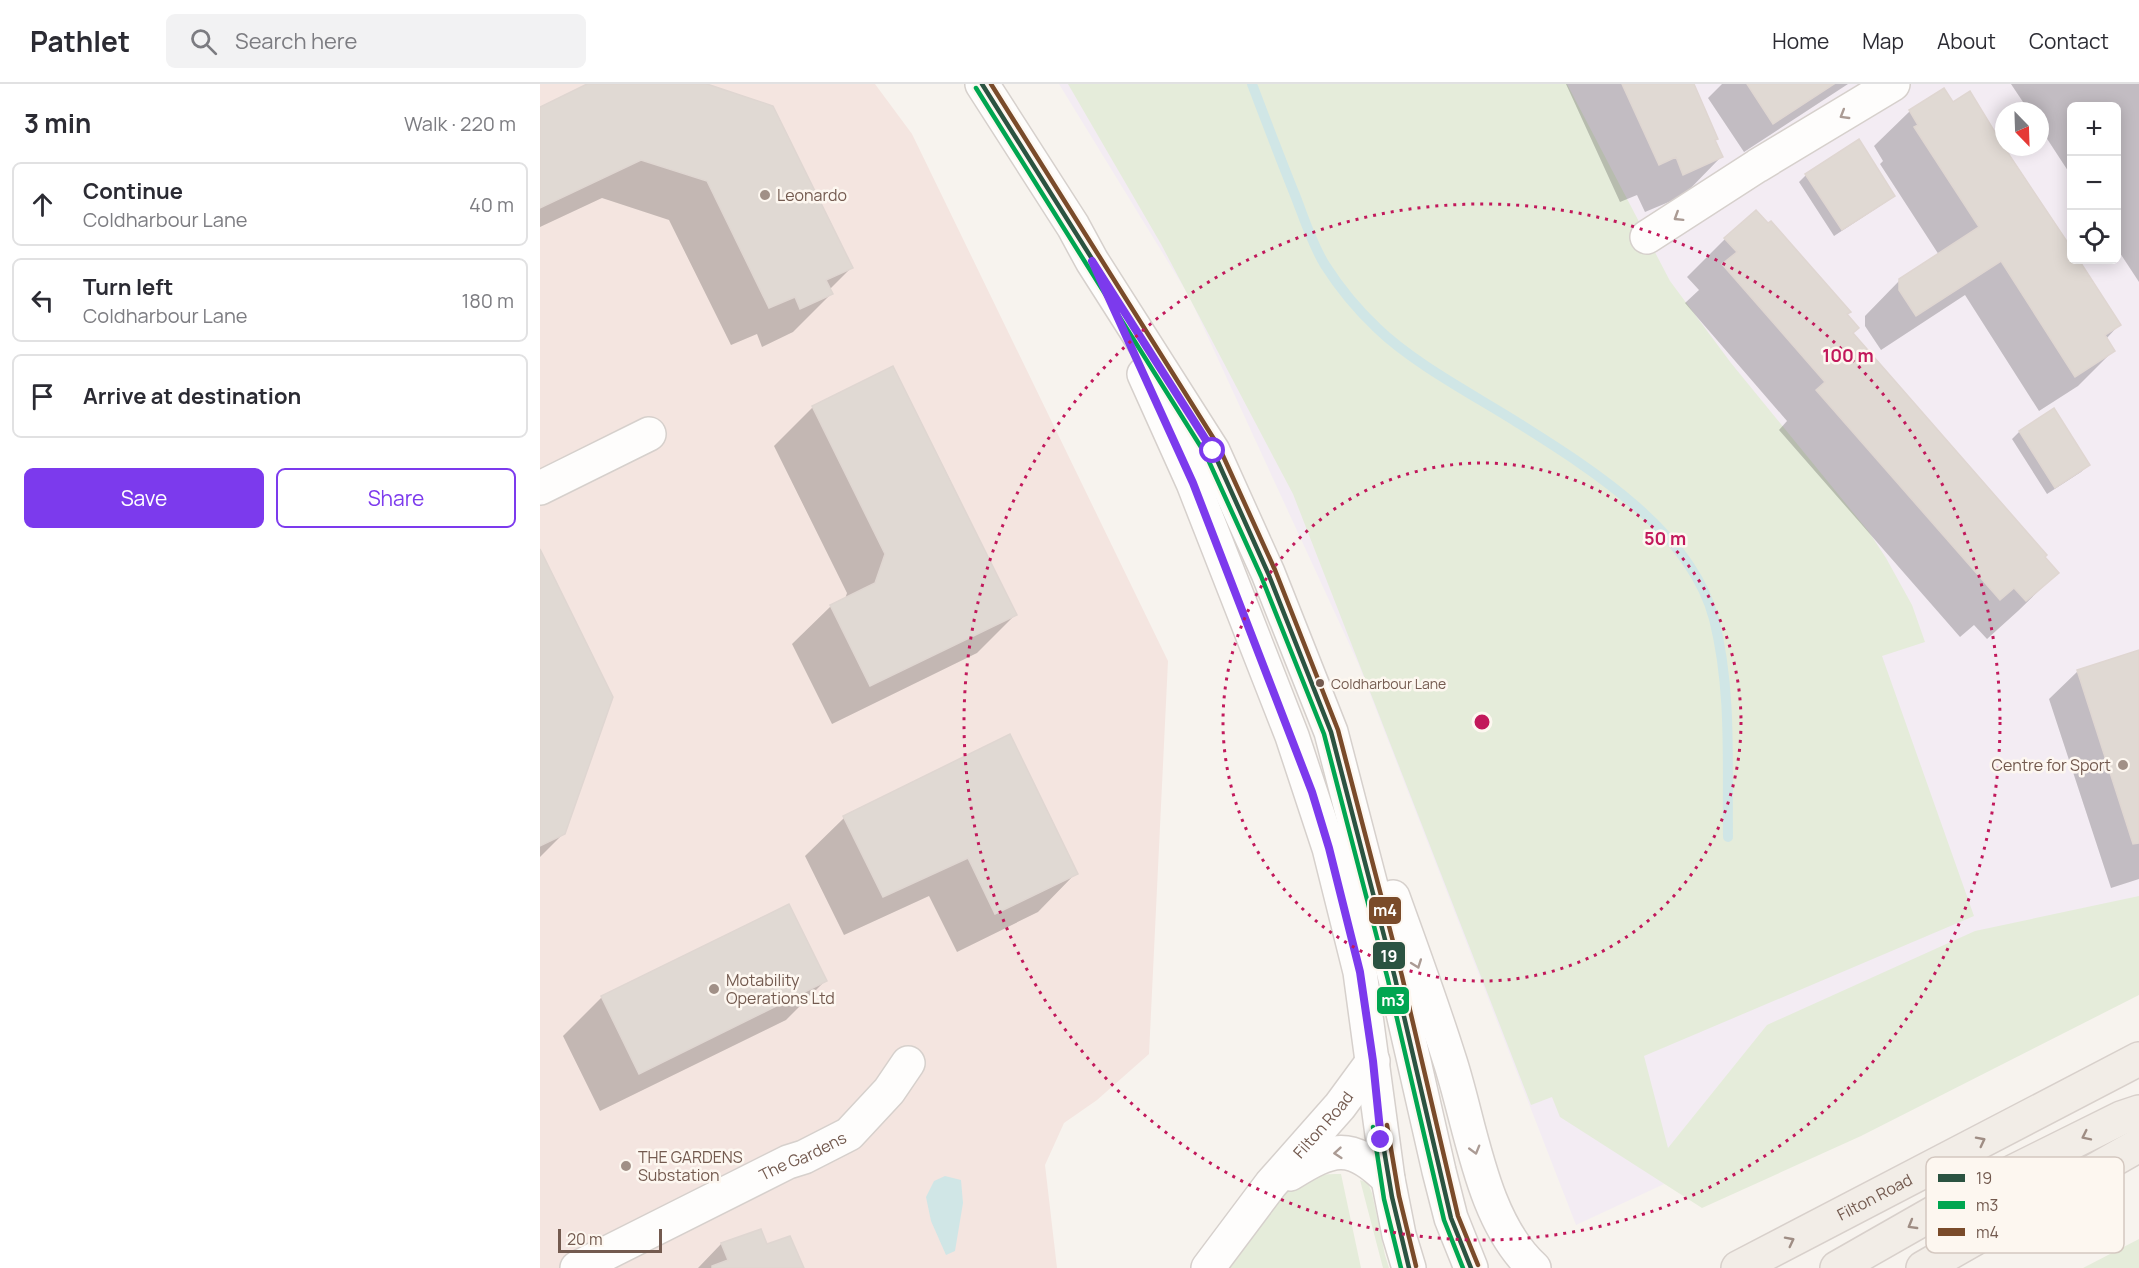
<!DOCTYPE html>
<html lang="en">
<head>
<meta charset="utf-8">
<style>
  :root { --surface:#fff; --page:#f2f2f3; --text:#2b2b33; --muted:#7c7c81; --line:#e1e1e2; --accent:#7c3aed }
  body { margin:0; font-family:Manrope,sans-serif; background:var(--page); color:var(--text) }
  .controls { position:absolute; right:18px; top:18px; display:grid; overflow:hidden; border-radius:9px; box-shadow:0 3px 15px #0003 }
  .controls button { width:54px; height:54px; display:grid; place-items:center; padding:0; border:0; border-bottom:2px solid var(--line); background:var(--surface); color:var(--text); font:30px sans-serif }
  .compass { position:absolute; left:1455px; top:18px; width:54px; height:54px; border-radius:50%; background:var(--surface); box-shadow:0 3px 15px #0003; rotate:157deg }
  .scale { position:absolute; left:18px; bottom:15px; width:104px; box-sizing:border-box; padding-left:6px; border:3px solid #735a4f; border-top:0; font-size:16px; line-height:21px; white-space:nowrap; color:#735a4f; -webkit-text-stroke:4px #fdf7f0; paint-order:stroke }
  .stop { position:absolute; width:18px; height:18px; margin:-14px; border:4px solid #7c3aed; border-radius:50%; background:#fff }
  .stop.end { background:#7c3aed; border-color:#fff; box-shadow:0 2px 6px #0008 }
  .list { margin:0; padding:0; list-style:none }
  h2 { display:flex; justify-content:space-between; align-items:center; height:78px; margin:0; padding:0 24px; font-size:26px }
  h2 small { font-size:20px; font-weight:400; color:var(--muted) }
  .list li { display:grid; grid-template-columns:39px 1fr auto; gap:18px; align-items:center; box-sizing:border-box; height:84px; margin:0 12px 12px; padding:0 12px; border:2px solid var(--line); border-radius:9px }
  .list b { display:block; font-size:22px; white-space:nowrap }
  .list p { margin:0; font-size:20px; white-space:nowrap; color:var(--muted) }
  .list em { font-size:20px; font-style:normal; color:var(--muted) }
  .actions { display:flex; gap:12px; padding:18px 24px }
  .actions a { flex:1; padding:14px 0; border:2px solid var(--accent); border-radius:9px; text-align:center; font-size:21px; color:var(--accent) }
  .actions .main { background:var(--accent); color:#fff }
  .icon { flex:none; width:33px; height:33px; fill:none; stroke:currentColor; stroke-width:2; stroke-linecap:round; stroke-linejoin:round }
  .map { position:relative; flex:none; width:1599px; height:1184px; overflow:hidden }
  header { display:flex; align-items:center; gap:36px; box-sizing:border-box; height:84px; padding:0 30px; background:var(--surface); border-bottom:2px solid var(--line) }
  header strong { font-size:28px }
  nav { display:flex; gap:33px; margin-inline-start:auto; font-size:21px }
  .search { width:420px; height:54px; background:var(--page); display:flex; align-items:center; gap:15px; box-sizing:border-box; padding:0 21px; border-radius:9px; color:var(--muted); font-size:22px }
  main { display:flex }
  aside { flex:1; background:var(--surface) }
  .map>svg:first-child { display:block }
</style>
</head>
<body>
<header>
<strong>Pathlet</strong>
<div class="search"><svg class="icon" aria-label="search" viewBox="0 0 24 24"><circle cx="10" cy="10" r="6"/><path d="M15 15l6 6"/></svg>Search here</div>
<nav><a>Home</a><a>Map</a><a>About</a><a>Contact</a></nav>
</header>
<main>
<aside>
<h2>3 min<small>Walk · 220 m</small></h2>
<ul class="list">
<li><svg class="icon" aria-label="ahead" viewBox="0 0 24 24"><path d="M12 20V5M6 11l6-6 6 6"/></svg><div><b>Continue</b><p>Coldharbour Lane</p></div><em>40 m</em></li>
<li><svg class="icon" aria-label="left" viewBox="0 0 24 24"><path d="M17 20v-9H6M10 6l-5 5 5 5"/></svg><div><b>Turn left</b><p>Coldharbour Lane</p></div><em>180 m</em></li>
<li><svg class="icon" aria-label="arrive" viewBox="0 0 24 24"><path d="M6 21V4h12l-3 4 3 4H6"/></svg><div><b>Arrive at destination</b></div></li>
</ul>
<div class="actions"><a class="main">Save</a><a>Share</a></div>
</aside>
<div class="map">
<svg width="1599" height="1184" viewBox="0 0 1599 1184">
  <rect width="100%" height="100%" fill="#f7f3ee"/>
  <path fill="#f4e5e0" d="M0 0H335L372 50 628 577 609 970 557 1016 524 1039 505 1081 517 1184H0Z"/>
  <path fill="#f3ecf3" fill-rule="evenodd" d="M519 0H1599V879L1036 1141 818 579 649 212ZM1532 22H1576V176H1532ZM1464 27H1500V63H1464Z"/>
  <path fill="#e5ecda" d="M528 0H1027L1130 197 1191 279 1329 448 1346 474 1372 521 1385 558 1342 572 1434 832 1104 972 1128 1064 1227 941 1435 847 1599 812V911L1321 1052 1162 1124 1020 1033 1012 1013 991 1021 753 410 621 160Z
    M801 1090 821 1184H685C708 1155 740 1100 778 1091 785 1090 794 1090 801 1090Z
    M820 1096 828 1099 832 1109 845 1171 849 1184H843Z
    M1599 1155V1184H1543Z"/>
  <path fill="#d0e6e6" d="M405 1092 421 1096 423 1119 415 1167 406 1171 391 1137 386 1113 394 1097Z"/>
  <path fill="#0003" d="M51 0H162L311 184 289 206 291 210 253 248 222 263 217 250 191 261 129 136 62 114 0 143V25Z
    M1026 0H1152L1181 73 1143 112 1105 128 1097 111 1080 118Z
    M1182 0H1308L1204 68 1168 14Z
    M1471 0H1599V198L1576 163V22H1532V93L1500 44V27H1489Z
    M1403 6 1412 20 1429 9 1532 167V176H1537L1579 241 1566 255 1573 267 1538 302 1499 327 1425 211 1341 266 1325 242V232L1360 196 1399 171 1340 80 1343 77 1334 62 1370 27Z
    M1266 91 1353 111 1346 118 1294 152 1259 98Z
    M1185 155 1305 231 1312 249 1517 489 1478 527 1447 555 1434 541 1420 553 1239 346 1247 337 1145 219 1159 206 1147 193Z
    M273 323 475 531 437 569 292 640 252 560 291 522 305 515 307 509 234 362Z
    M1513 326 1548 381 1541 388 1507 410 1472 355 1479 348Z
    M0 469 24 749 0 773Z
    M1599 567V795L1571 804 1509 615 1538 587Z
    M304 734 536 789 498 828 417 868 389 812 304 851 265 772Z
    M285 897 246 936 60 1027 23 952 62 913Z
    M220 1147 226 1162 262 1184H158L181 1160Z"/>
  <g fill="none" stroke-linecap="round" stroke-linejoin="round">
    <path stroke="#d0e6e6" stroke-width="10" d="M712 0C726 37 740 74 755 111 764 134 772 160 785 181 799 203 818 226 837 244 873 279 932 310 975 337 1048 383 1151 446 1174 535 1192 606 1187 681 1188 753"/>
  </g>
  <path fill="#e0d9d3" stroke="#dfd6d1" stroke-width="1.5" d="M47 0H167L233 22 313 184 286 196 293 210 260 225 255 213 229 224 167 97 101 76 0 124V23Z
    M1082 0H1154L1178 55 1175 56 1183 73 1143 91 1136 73 1119 81Z
    M1207 0H1294L1233 40Z
    M1404 4 1413 18 1430 7 1464 63 1532 165V176H1539L1581 241 1565 251 1575 267 1535 293 1461 177 1376 232 1359 206V195L1439 143 1374 43 1378 41 1369 26Z
    M1319 55 1355 112 1302 146 1265 90Z
    M1216 126 1228 139 1231 137 1311 228 1307 230 1319 244 1313 249 1507 471 1505 473 1519 489 1486 517 1474 504 1460 516 1276 306 1285 298 1182 180 1197 168 1184 154Z
    M353 282 477 531 330 602 290 521 335 499 345 470 272 322Z
    M1514 324 1550 381 1515 404 1479 347Z
    M0 465 73 613 25 750 0 762Z
    M1599 566V759L1593 760 1537 586Z
    M470 650 538 790 455 830 428 774 343 813 303 732Z
    M249 820 287 897 99 990 61 912Z
    M221 1145 227 1160 250 1152 264 1184H172V1182L188 1176 181 1159Z"/>
  <g fill="none" stroke-linecap="round" stroke-linejoin="round">
    <g stroke="#d6d0cc" stroke-width="36">
      <g id="minor">
        <path d="M442 0 533 142 552 177 673 367 728 489 791 648 855 894 899 1087 911 1134 931 1184"/>
        <path d="M1107 153 1217 82 1353 0"/>
        <path d="M604 290 653 399 752 652 789 764 820 888 848 1095 859 1151 869 1184"/>
        <path d="M0 404 109 350"/>
        <path d="M853 813C872 866 892 920 909 974 931 1040 941 1136 994 1184"/>
        <path d="M750 1090C792 1064 810 1057 848 1095"/>
        <path id="s1" d="M37 1184 248 1078 264 1073 309 1050 349 1007 368 979"/>
        <path id="s2" d="M668 1184 731 1100 800 1022 833 977"/>
      </g>
    </g>
    <g stroke="#d8d0cb" stroke-width="36">
      <g id="major">
        <path id="s3" d="M1198 1184 1599 975"/>
        <path d="M1297 1184 1418 1115 1581 1034 1599 1028"/>
        <path d="M1383 1184 1599 1061"/>
      </g>
    </g>
    <use href="#minor" stroke="#fefdfc" stroke-width="33"/>
    <use href="#major" stroke="#f2ede7" stroke-width="33"/>
    <g stroke="#fdf7f0" stroke-width="9">
      <path id="bus-1" d="M442 0 673 367 728 489 791 648 855 894 911 1134 931 1184
        M840 1042 852 1113 869 1184"/>
    </g>
    <g stroke="#fdf7f0" stroke-width="9">
      <path id="bus-2" d="M436 4 666 371 721 492 784 650 848 896 904 1136 923 1184
        M833 1043 844 1115 861 1184"/>
    </g>
    <g stroke="#fdf7f0" stroke-width="9">
      <path id="bus-3" d="M451 0 679 363 735 486 798 646 862 892 918 1132 938 1181
        M847 1041 859 1112 876 1182"/>
    </g>
    <use href="#bus-1" stroke="#2b5341" stroke-width="4.5"/>
    <use href="#bus-2" stroke="#00a651" stroke-width="4.5"/>
    <use href="#bus-3" stroke="#7a4b2a" stroke-width="4.5"/>
  </g>
  <defs><path id="oneway-chevron" d="M-2-3.5L2.5 0L-2 3.5" fill="none" stroke-width="1.6" stroke-linecap="round" stroke-linejoin="round" transform="scale(1.5)"/></defs>
  <g stroke="#ab9b94">
    <use href="#oneway-chevron" transform="translate(1304 31) rotate(149)"/>
    <use href="#oneway-chevron" transform="translate(1138 133) rotate(148)"/>
    <use href="#oneway-chevron" transform="translate(877 880) rotate(70)"/>
    <use href="#oneway-chevron" transform="translate(935 1066) rotate(74)"/>
    <use href="#oneway-chevron" transform="translate(798 1069) rotate(175)"/>
  </g>
  <g stroke="#9f8d84">
    <use href="#oneway-chevron" transform="translate(1546 1052) rotate(154)"/>
    <use href="#oneway-chevron" transform="translate(1441 1057) rotate(-27)"/>
    <use href="#oneway-chevron" transform="translate(1372 1141) rotate(150)"/>
    <use href="#oneway-chevron" transform="translate(1250 1157) rotate(-27)"/>
  </g>
  <g fill="none" stroke-linecap="round" stroke-linejoin="round">
    <path stroke="#7c3aed" stroke-width="8" d="M673 367 552 177 653 399 772 708 789 764 820 888 833 977 841 1056"/>
  </g>
  <g fill="none" stroke="#c2185b" stroke-width="3" stroke-dasharray="3 6">
    <circle cx="942" cy="638" r="259"/>
    <circle cx="942" cy="638" r="518"/>
  </g>
  <g fill="#a19087" stroke="#fdf7f0" stroke-width="2">
    <circle cx="225" cy="111" r="6"/>
    <circle cx="1583" cy="681" r="6"/>
    <circle cx="174" cy="905" r="6"/>
    <circle cx="86" cy="1082" r="6"/>
  </g>
  <circle fill="#735a4f" stroke="#fdf7f0" stroke-width="2" cx="780" cy="599" r="5"/>
  <g text-anchor="middle" dominant-baseline="central" stroke-width="5" stroke-linejoin="round" paint-order="stroke">
    <g font-size="14" fill="#735a4f" stroke="#fdf7f0" text-anchor="start">
      <text x="791" y="599">Coldharbour Lane</text>
    </g>
    <g font-size="16" fill="#735a4f" stroke="#fdf7f0" text-anchor="start">
      <text x="237" y="111">Leonardo</text>
      <text x="1571" y="681" text-anchor="end">Centre for Sport</text>
      <text x="186" y="896">Motability<tspan x="186" dy="18">Operations Ltd</tspan></text>
      <text x="98" y="1073">THE GARDENS<tspan x="98" dy="18">Substation</tspan></text>
    </g>
    <g font-size="16" fill="#735a4f" stroke="#fdf7f0">
      <text stroke="none"><textPath href="#s2" startOffset="184">Filton Road</textPath></text>
      <text stroke="none"><textPath href="#s1" startOffset="252">The Gardens</textPath></text>
      <text stroke="none"><textPath href="#s3" startOffset="154">Filton Road</textPath></text>
    </g>
  </g>
  <rect x="1386" y="1073" width="198" height="96" rx="9" fill="#fdf7f0" stroke="#d4c8c0" stroke-width="1.5"/>
  <rect x="1398" y="1090" width="27" height="8" fill="#2b5341"/>
  <rect x="1398" y="1117" width="27" height="8" fill="#00a651"/>
  <rect x="1398" y="1144" width="27" height="8" fill="#7a4b2a"/>
  <g font-size="16" fill="#735a4f">
    <text x="1436" y="1100">19</text>
    <text x="1436" y="1127">m3</text>
    <text x="1436" y="1154">m4</text>
  </g>
  <circle cx="942" cy="638" r="9" fill="#c2185b" stroke="#fdf7f0" stroke-width="3"/>
  <g font-size="18" text-anchor="middle" font-weight="bold" fill="#c2185b" stroke="#fdf7f0" stroke-width="5" stroke-linejoin="round" paint-order="stroke">
    <text x="1308" y="278">100 m</text>
    <text x="1125" y="461">50 m</text>
  </g>
  <g stroke="#fdf7f0" stroke-width="2">
    <rect x="828" y="812" width="34" height="29" rx="6" fill="#7a4b2a"/>
    <rect x="832" y="857" width="34" height="29" rx="6" fill="#2b5341"/>
    <rect x="836" y="902" width="34" height="29" rx="6" fill="#00a651"/>
  </g>
  <g font-size="16" text-anchor="middle" font-weight="bold" fill="#fff">
    <text x="845" y="832">m4</text>
    <text x="849" y="878">19</text>
    <text x="853" y="922">m3</text>
  </g>
</svg>
<div class="controls">
<button>+</button>
<button>−</button>
<button><svg class="icon" aria-label="locate" viewBox="0 0 24 24"><circle cx="12" cy="12" r="6"/><path d="M12 2v4M12 18v4M2 12h4M18 12h4"/></svg></button>
</div>
<svg class="compass" viewBox="-18 -18 36 36"><path d="M0-13l5 13h-10z" fill="#e53935"/><path d="M0 13l5-13h-10z" fill="#7c7c81"/></svg>
<div class="scale">20 m</div>
<div class="stop" style="left:673px;top:367px"></div>
<div class="stop end" style="left:841px;top:1056px"></div>
</div>
</main>
</body>
</html>
